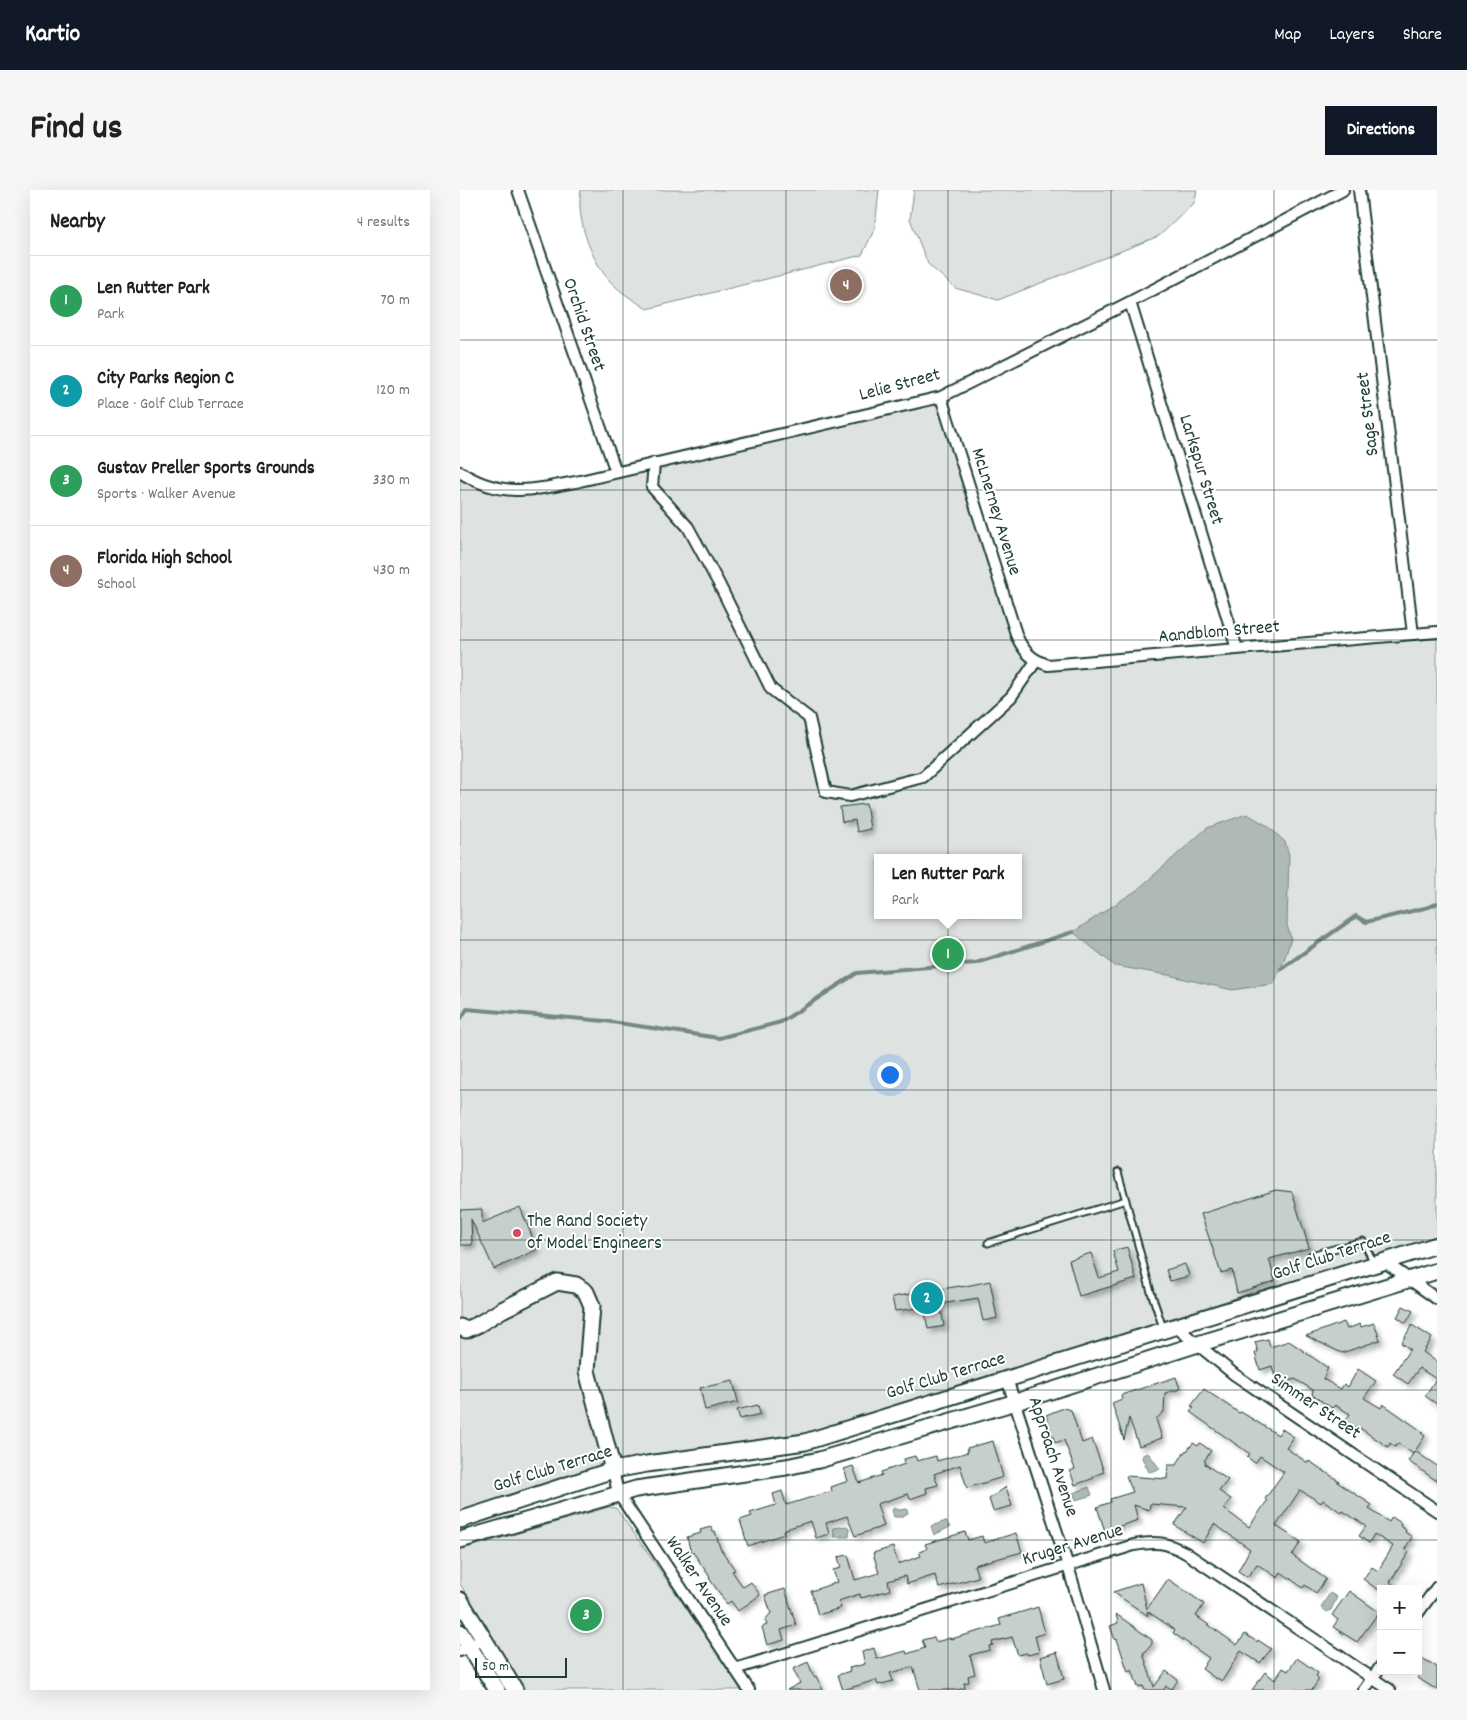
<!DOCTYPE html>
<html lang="en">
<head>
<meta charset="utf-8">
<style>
  :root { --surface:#fff; --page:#f6f6f6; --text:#202124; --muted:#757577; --line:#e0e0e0; --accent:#111827 }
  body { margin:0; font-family:Dekko,sans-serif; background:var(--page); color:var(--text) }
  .controls { position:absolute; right:15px; bottom:15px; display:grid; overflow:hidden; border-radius:0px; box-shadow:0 5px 20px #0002 }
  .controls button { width:45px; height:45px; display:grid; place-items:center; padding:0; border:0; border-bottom:1px solid var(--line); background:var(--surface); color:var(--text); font:25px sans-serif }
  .scale { position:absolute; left:15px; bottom:12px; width:92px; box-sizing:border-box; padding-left:5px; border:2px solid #1f3d34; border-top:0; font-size:14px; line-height:18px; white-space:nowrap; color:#1f3d34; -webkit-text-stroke:4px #fff; paint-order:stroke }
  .you { position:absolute; left:429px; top:884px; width:18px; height:18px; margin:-12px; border:4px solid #fff; border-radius:50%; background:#1a73e8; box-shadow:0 0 0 8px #1a73e833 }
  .badge { display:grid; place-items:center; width:32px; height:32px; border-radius:50%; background:var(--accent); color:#fff; font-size:16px; font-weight:700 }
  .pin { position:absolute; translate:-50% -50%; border:2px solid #fff; box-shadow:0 1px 5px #0006 }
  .popup { position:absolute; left:414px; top:664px; width:148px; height:65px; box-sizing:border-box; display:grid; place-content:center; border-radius:0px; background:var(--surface); filter:drop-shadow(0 1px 4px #0005); font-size:16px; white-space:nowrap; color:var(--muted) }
  .popup b { font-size:19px; color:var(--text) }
  .popup::after { content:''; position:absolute; left:50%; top:100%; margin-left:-10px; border:10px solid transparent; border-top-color:var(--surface) }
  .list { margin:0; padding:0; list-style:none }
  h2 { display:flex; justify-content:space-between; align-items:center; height:65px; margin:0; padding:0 20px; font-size:21px }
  h2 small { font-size:16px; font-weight:400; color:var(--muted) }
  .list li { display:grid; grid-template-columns:32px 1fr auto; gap:15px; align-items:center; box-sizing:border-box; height:90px; padding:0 20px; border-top:1px solid var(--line) }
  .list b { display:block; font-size:19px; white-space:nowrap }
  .list p { margin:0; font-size:16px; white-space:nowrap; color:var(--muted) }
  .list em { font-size:16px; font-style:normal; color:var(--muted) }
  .map { position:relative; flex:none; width:977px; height:1500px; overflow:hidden; border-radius:0px }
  header { display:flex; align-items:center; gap:30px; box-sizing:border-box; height:70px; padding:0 25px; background:var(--accent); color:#fff }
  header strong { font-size:24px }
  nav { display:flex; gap:28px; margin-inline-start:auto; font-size:18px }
  .intro { display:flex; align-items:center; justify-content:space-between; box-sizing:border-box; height:120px; padding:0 30px }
  h1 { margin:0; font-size:35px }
  .button { padding:12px 22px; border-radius:0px; background:var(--accent); color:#fff; font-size:18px; font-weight:700 }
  main { display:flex; gap:30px; padding:0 30px }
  aside { flex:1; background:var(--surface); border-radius:0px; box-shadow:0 5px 20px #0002 }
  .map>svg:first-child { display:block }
</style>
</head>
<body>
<header>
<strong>Kartio</strong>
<nav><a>Map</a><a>Layers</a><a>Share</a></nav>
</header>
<div class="intro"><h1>Find us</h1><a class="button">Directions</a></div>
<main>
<aside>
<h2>Nearby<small>4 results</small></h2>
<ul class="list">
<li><span class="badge" style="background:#2e9e5b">1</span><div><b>Len Rutter Park</b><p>Park</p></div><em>70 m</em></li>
<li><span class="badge" style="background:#0f9aa8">2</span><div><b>City Parks Region C</b><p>Place · Golf Club Terrace</p></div><em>120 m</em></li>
<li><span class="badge" style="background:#2e9e5b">3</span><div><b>Gustav Preller Sports Grounds</b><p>Sports · Walker Avenue</p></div><em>330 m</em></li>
<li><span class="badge" style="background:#8d6e63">4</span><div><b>Florida High School</b><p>School</p></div><em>430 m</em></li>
</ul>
</aside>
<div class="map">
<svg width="977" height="1500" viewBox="0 0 977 1500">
  <defs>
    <filter id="shadow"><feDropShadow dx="4" dy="4" stdDeviation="2.5" flood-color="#0004"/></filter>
  </defs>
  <rect width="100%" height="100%" fill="#fff"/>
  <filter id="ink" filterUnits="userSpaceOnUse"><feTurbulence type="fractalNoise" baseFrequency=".02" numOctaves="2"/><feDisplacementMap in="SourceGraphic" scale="10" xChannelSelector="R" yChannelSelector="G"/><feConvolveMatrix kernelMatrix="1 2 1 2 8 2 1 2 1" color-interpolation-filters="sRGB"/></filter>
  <g filter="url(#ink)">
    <path fill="#dee3e2" stroke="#7e908b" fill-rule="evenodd" d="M121 0H419L415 38 402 65 187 119C177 112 164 105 155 96 133 77 115 29 121 0Z
      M454 0H737L734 13 699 46 538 110 495 98 468 74 450 29Z
      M479 211 551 443 573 474 977 446V1048L342 1246 194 1265 151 1274 0 1323V287C24 299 41 306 67 304ZM418 668H558V725H418Z
      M149 1317 156 1318 211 1396 282 1500H64L0 1394V1360Z"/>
    <path fill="#afbab7" stroke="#758883" d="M787 624 808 636 825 652 829 665 827 735 831 749 821 779 813 794 772 800 708 785 655 776 613 742 677 700 747 638Z
      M687 1263 689 1264 700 1279 689 1282 682 1268 683 1265Z
      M629 1297 632 1305 616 1310 613 1303Z
      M434 1318 439 1320 447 1319 448 1323 441 1327H434L432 1320Z
      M486 1331 490 1337 474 1345 471 1336Z
      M387 1336 390 1339 389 1347H374L373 1338Z
      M870 1403 877 1407 871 1420 867 1422 861 1417Z"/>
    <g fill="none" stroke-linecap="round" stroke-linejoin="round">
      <path stroke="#758883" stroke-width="4" d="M821 779 896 726 906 732 969 717 977 713
        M0 830 7 819 145 831 259 848 321 832 397 783 516 773 613 742"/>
    </g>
    <path fill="#c7cfcc" stroke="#1f3d34" filter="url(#shadow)" d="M406 614 410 639 397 642 395 630 382 632 380 617Z
      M816 1000 832 1002 849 1058 809 1069 815 1091 777 1103 772 1080 761 1083 741 1024Z
      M60 1017 77 1059 76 1060 34 1079 11 1029 12 1055H0V1020L22 1019V1033Z
      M667 1057 676 1089 619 1106 609 1070 631 1063 639 1088 659 1082 653 1061Z
      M725 1074 729 1086 710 1091 706 1080Z
      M530 1091 537 1128 523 1131 518 1108 480 1114 484 1136 468 1139 464 1117 435 1121 432 1107 500 1096 501 1097Z
      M943 1116 953 1121 946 1133 937 1127Z
      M884 1132 887 1139 900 1134 901 1137 914 1133 920 1150 882 1163 846 1146Z
      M952 1135 972 1148 963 1162 977 1172V1214L965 1206 976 1189 959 1178 948 1194 933 1184 950 1159 941 1153Z
      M808 1149 810 1157 829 1151 868 1178 863 1189 881 1199 884 1194 888 1197 898 1179 916 1191 904 1208 921 1218 923 1214 963 1242 961 1243 965 1246 953 1264 938 1253 935 1257 930 1253 928 1257 897 1236 893 1239 884 1233 890 1224 875 1215 872 1218 852 1205 853 1200 835 1189 824 1192 821 1185 815 1187 812 1176 800 1180 795 1163 798 1162 795 1152Z
      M716 1187 720 1199 705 1203 704 1222 696 1229 702 1248 679 1256 669 1228 664 1250 652 1213 662 1209 661 1205Z
      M273 1191 278 1212 245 1220 240 1198Z
      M744 1199 779 1223 781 1222 818 1245 822 1239 834 1247 826 1258 848 1273 849 1271 879 1291 877 1292 912 1315 909 1319 929 1332 932 1327 941 1333 940 1336 946 1340 945 1342 952 1347 945 1359 949 1362 930 1392 939 1399H917L903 1389 912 1377 918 1381 933 1356 914 1344 909 1353 899 1346 906 1336 883 1321 882 1323 863 1310 861 1313 840 1300 816 1336 841 1352 832 1365 866 1389 856 1403 845 1395 843 1398 821 1382 818 1388 797 1374 787 1387 778 1381 790 1359 754 1334 743 1353 714 1335 727 1317 690 1314 689 1320 674 1315 678 1330 645 1341 637 1317 651 1312 650 1309 673 1302 666 1286 707 1289 708 1275H716L726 1260 727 1261 733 1253 738 1256 740 1253 751 1261 744 1271 746 1272 745 1274 768 1290 759 1301 771 1309 764 1319 789 1337 807 1311 805 1309 824 1282 800 1266 795 1273 787 1267 790 1264 730 1222 734 1217 731 1216Z
      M298 1215 300 1224 280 1229 277 1220Z
      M603 1218 611 1220 622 1253 632 1249 644 1282 633 1286 634 1288 615 1295 610 1281 615 1279 604 1250 595 1253 586 1225Z
      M533 1251 543 1287 507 1298 500 1275 474 1284 478 1295 466 1298 467 1303 450 1309 448 1304 417 1314 424 1336 395 1346 387 1326 366 1333 369 1344 356 1348 351 1331 323 1340 324 1344 288 1356 280 1330 292 1326 290 1323 316 1315 313 1304 322 1301 326 1315 372 1301 371 1297 388 1291 384 1279 393 1276 399 1293 422 1285 421 1282 445 1274 444 1269 455 1266 457 1271 476 1266 477 1271 508 1262 507 1258Z
      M955 1261 977 1276V1291L948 1271Z
      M546 1297 552 1316 533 1321 529 1309Z
      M251 1337 253 1342 255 1341 260 1358 275 1380 272 1381 283 1397 291 1392 300 1405 278 1421 271 1411 267 1414 249 1388 250 1387 233 1362 231 1363 227 1347 241 1343 240 1340Z
      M505 1342 508 1350 522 1346 524 1353 556 1343 562 1362 514 1375 518 1387 479 1398 475 1385 447 1394 445 1386 428 1391 430 1400 401 1408 400 1404 378 1411 381 1418 358 1425 351 1401 377 1392 373 1380 381 1378 378 1367 388 1365 395 1390 419 1383 413 1363 433 1357 438 1374 461 1366 459 1362 467 1359 465 1354Z
      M708 1389 744 1414 736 1426 777 1455 785 1444 797 1452 798 1450 811 1459 800 1473 781 1461 762 1491 757 1488 756 1489 742 1479 749 1468 713 1443 715 1440 687 1421 688 1426 653 1402 681 1393 687 1419Z
      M325 1399 336 1435 321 1440 324 1450 307 1455 302 1437 307 1435 305 1430 311 1423 305 1405Z
      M889 1401 919 1422 897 1452 873 1437 878 1430 872 1425Z
      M578 1417 585 1443 575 1446 579 1462 568 1465 567 1463 558 1465 552 1447 532 1452 533 1455 529 1456 530 1460 510 1465 515 1484 508 1486 509 1492 504 1493 505 1498 496 1500H460L453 1477 430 1483 433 1491 418 1495 416 1490 383 1500 378 1485 390 1481 389 1478 405 1474 402 1462 414 1458 417 1469 446 1461 447 1464 465 1458 462 1450 474 1447 476 1452 490 1448 491 1449 541 1435 539 1429Z
      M656 1424 692 1450V1454L686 1461 683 1463 694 1497 706 1481 718 1490 712 1499 706 1496 704 1500H685L683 1496 678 1497 672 1480 668 1482 657 1449 655 1450 650 1436 658 1433Z
      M597 1462 604 1489 587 1494 580 1467Z
      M837 1468 858 1483 856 1486 859 1489 852 1500H792L805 1482 815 1490 823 1478 828 1481Z
      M962 1468 977 1477V1500L958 1488V1474Z
      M348 1472 354 1487 356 1486 363 1500H327L340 1493 333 1479Z"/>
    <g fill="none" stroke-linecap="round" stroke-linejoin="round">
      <g stroke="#1f3d34" stroke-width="9">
        <path id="lane" d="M658 982 691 1102 703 1138
          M528 1053 666 1010
          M851 1065 903 1051 914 1073"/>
      </g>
      <g stroke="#1f3d34" stroke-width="14">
        <path id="street" d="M58 0 156 282
          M899 0 953 444
          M670 112 777 459
          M481 207 557 447C564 462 572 470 588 475L977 442
          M194 273 192 297 228 337 259 394 311 499 349 528 366 602 390 606 463 587 551 507 576 471
          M0 282C42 309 75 300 120 291L481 207 670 112 883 0
          M925 1072 977 1109
          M716 1137 775 1185 977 1321
          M547 1189 608 1376 644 1500
          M153 1280 158 1303 289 1500
          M958 1423 977 1397
          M0 1461 24 1449
          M275 1479 674 1355C696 1351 706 1352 726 1363L930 1500
          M904 1500 921 1476"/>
      </g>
      <g stroke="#1f3d34" stroke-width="19">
        <path id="secondary" d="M0 1137 6 1140 19 1134 42 1120 97 1092 116 1095 126 1102 132 1116 127 1181 153 1280
          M0 1330 153 1280 187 1274 345 1252 977 1055
          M0 1350 176 1299 326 1277 359 1270 556 1212 738 1154 977 1081
          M0 1410 55 1500
          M0 1442 37 1500"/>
      </g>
      <use href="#lane" stroke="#fff" stroke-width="5"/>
      <use href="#street" stroke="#fff" stroke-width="10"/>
      <use href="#secondary" stroke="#fff" stroke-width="15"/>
    </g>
  </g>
  <path fill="none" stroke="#1f3d34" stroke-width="1" stroke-opacity="0.55" d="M163 0V1500M326 0V1500M488 0V1500M651 0V1500M814 0V1500M0 150H977M0 300H977M0 450H977M0 600H977M0 750H977M0 900H977M0 1050H977M0 1200H977M0 1350H977"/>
  <circle fill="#d1495b" stroke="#fff" stroke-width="2" cx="57" cy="1043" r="5"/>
  <g text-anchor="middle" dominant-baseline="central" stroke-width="4" stroke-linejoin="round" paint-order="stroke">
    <g font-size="19" fill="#1f3d34" stroke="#fff">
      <text transform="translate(123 135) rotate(71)">Orchid Street</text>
      <text transform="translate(440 196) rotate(-15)">Lelie Street</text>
      <text transform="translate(909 224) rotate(-97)">Sage Street</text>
      <text transform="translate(740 280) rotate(73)">Larkspur Street</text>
      <text transform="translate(535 322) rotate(73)">McLnerney Avenue</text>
      <text transform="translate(759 443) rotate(-5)">Aandblom Street</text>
      <text transform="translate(872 1067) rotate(-18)">Golf Club Terrace</text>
      <text transform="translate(486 1187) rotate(-17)">Golf Club Terrace</text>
      <text transform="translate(855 1217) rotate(34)">Simmer Street</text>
      <text transform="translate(592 1267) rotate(72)">Approach Avenue</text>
      <text transform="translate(93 1280) rotate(-17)">Golf Club Terrace</text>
      <text transform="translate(613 1356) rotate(-17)">Kruger Avenue</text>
      <text transform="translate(238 1392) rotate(56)">Walker Avenue</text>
    </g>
    <g font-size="19" fill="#1f3d34" stroke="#fff" text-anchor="start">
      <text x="67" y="1032">The Rand Society<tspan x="67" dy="22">of Model Engineers</tspan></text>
    </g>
  </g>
</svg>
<div class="controls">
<button>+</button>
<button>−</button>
</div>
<div class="scale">50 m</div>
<div class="you"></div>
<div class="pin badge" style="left:488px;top:764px;background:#2e9e5b">1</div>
<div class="popup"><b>Len Rutter Park</b>Park</div>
<div class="pin badge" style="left:467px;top:1108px;background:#0f9aa8">2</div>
<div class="pin badge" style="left:126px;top:1425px;background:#2e9e5b">3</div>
<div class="pin badge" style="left:386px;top:95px;background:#8d6e63">4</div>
</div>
</main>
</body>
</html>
